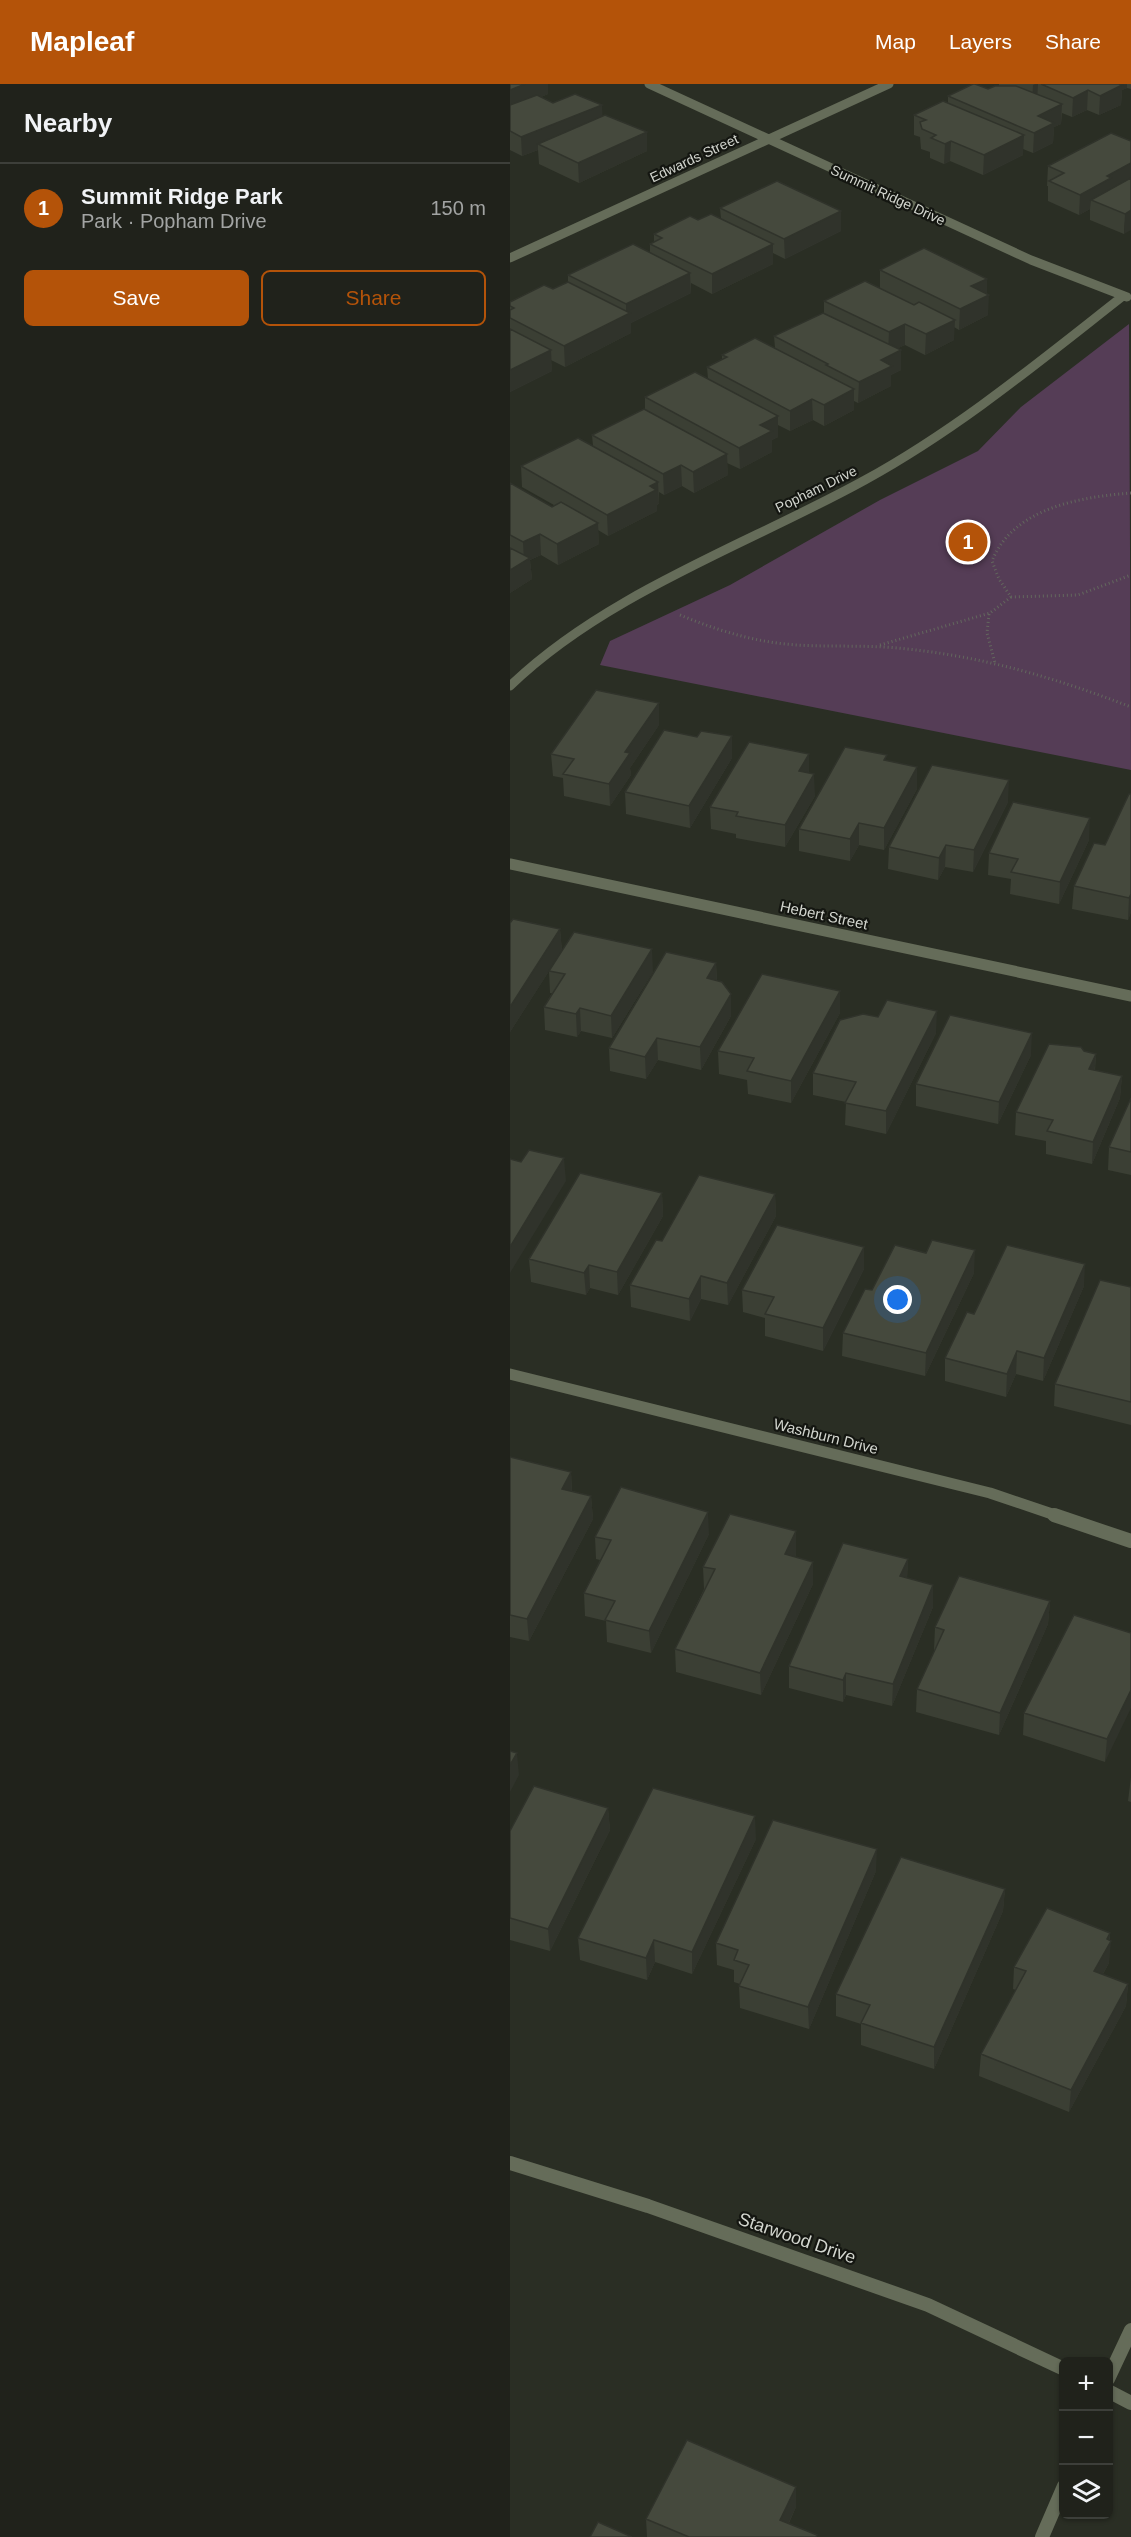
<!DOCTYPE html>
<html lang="en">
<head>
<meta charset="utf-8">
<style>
  :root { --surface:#20221b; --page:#282a24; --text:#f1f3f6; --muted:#a2a4a3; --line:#3d3f3a; --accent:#b45309 }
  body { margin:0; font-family:Arial,sans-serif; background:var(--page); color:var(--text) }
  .controls { position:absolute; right:18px; bottom:18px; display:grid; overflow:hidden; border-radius:9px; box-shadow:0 2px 4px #0004 }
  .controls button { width:54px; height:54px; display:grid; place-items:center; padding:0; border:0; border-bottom:2px solid var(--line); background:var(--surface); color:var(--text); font:30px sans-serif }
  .you { position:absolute; left:388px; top:1216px; width:21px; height:21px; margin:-15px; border:4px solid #fff; border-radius:50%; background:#1a73e8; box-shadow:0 0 0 9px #1a73e833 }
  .badge { display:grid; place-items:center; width:39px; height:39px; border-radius:50%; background:var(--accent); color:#fff; font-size:20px; font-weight:700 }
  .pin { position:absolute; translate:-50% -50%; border:3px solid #fff; box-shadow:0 2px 6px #0006 }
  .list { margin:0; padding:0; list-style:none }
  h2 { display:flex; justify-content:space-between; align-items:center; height:78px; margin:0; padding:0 24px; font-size:26px }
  h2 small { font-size:20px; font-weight:400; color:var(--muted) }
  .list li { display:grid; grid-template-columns:39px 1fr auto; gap:18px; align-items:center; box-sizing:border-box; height:90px; padding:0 24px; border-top:2px solid var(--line) }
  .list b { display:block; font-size:22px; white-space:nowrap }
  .list p { margin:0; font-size:20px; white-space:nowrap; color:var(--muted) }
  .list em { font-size:20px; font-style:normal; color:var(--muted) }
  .actions { display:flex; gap:12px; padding:18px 24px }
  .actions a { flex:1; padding:14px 0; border:2px solid var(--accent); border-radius:9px; text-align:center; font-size:21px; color:var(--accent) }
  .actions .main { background:var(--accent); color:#fff }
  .icon { flex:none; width:33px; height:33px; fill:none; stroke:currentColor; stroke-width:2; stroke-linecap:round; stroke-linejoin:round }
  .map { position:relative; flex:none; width:621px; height:2453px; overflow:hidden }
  header { display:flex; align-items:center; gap:36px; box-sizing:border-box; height:84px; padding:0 30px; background:var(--accent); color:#fff }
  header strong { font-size:28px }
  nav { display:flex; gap:33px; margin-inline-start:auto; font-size:21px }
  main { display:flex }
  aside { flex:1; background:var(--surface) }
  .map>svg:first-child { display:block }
</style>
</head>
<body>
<header>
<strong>Mapleaf</strong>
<nav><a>Map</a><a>Layers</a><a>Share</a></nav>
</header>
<main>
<aside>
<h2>Nearby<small></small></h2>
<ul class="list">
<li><span class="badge">1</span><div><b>Summit Ridge Park</b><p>Park · Popham Drive</p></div><em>150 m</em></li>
</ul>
<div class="actions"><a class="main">Save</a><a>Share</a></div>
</aside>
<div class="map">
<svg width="621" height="2453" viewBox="0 0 621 2453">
  <rect width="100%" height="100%" fill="#2a2e24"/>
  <path fill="#553d56" d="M619 240 621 686 90 581 100 557 220 501 370 416 468 367 511 323Z"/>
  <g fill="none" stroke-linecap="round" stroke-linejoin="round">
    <path stroke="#63675e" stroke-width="3" stroke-dasharray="1 3" stroke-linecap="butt" d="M621 409C570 413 503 424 482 477L489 495 501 513 568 511 621 491
      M479 530 477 549 485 579
      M170 531C204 545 238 556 275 560 315 564 356 560 397 565 475 573 549 595 621 623
      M370 561 480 529 501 513"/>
    <path stroke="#656c59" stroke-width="9" d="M139 0 521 176 617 213
      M0 174 379 0
      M0 602C96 509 239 460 355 396 448 345 530 277 613 212"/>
    <path stroke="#656c59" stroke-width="11" d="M0 780 621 912
      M0 1290 480 1409 548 1432"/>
    <path stroke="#656c59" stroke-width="14" d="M544 1431 621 1457
      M598 2295 621 2246
      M532 2453 554 2402"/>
    <path stroke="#656c59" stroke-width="14" d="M0 2079 138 2122 418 2221 554 2285
      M598 2307 621 2319"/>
  </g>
  <path fill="#3b3f34" d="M0 0H38V10L31 13 43 19 92 32 137 67 69 99 29 80 28 66 12 72 0 66Z
    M489 0H621V5L617 4 612 6 611 21 589 31 577 26 562 33 552 29 551 40 544 43 543 59 523 69 513 65V71L473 91 440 77 434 80 420 74V68L411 65 410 53 404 51V31L438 19V12L478 5 489 2Z
    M621 57 614 150 580 136V125L569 131 538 117V102H537L538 82Z
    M210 124 331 147 275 175 263 169V180L202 210 181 199V209L121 239V249L55 283 41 276 42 287 0 308V218L43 205 58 198V191L140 169V160L144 158V150L188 136 211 135Z
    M370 186 477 195V210L478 231 449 246 444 243V256L415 271 395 261 388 264 391 286 381 291V302L348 319 344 317V326L314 342 303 336 280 347 268 341V353L262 356V368L230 385 217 379 218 391 184 409 172 402 154 411 149 408V419L147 421V427L98 452 88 446 89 460 48 481 31 471 20 476 22 495 0 509V399L42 423 44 421 12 403 11 382 83 362 82 351 135 326V313L198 295 197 283 212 275V271L265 264 264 252 314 229V217L370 204Z
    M149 641 120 684 121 691 100 722 54 712 53 694 43 692 41 670Z
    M222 652V674L180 744 116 730 115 708Z
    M299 670V689L305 712 275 763 226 754V750L201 745 200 723Z
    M377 677 407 705 374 766 349 761 340 777 289 767V745Z
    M619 710 621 828 618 836 562 825 564 802 595 761Z
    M498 718 463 788 435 783 428 796 378 785 379 763Z
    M579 756 549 820 500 810 501 795 478 791 479 769Z
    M0 839 50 845 52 867 143 888 102 954 71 947 67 953 35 946 34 923 42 909H40L39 887 0 948Z
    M206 879 207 897 221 932 191 986 148 976 136 995 100 987 99 964Z
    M330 907V929L281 1019 238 1010 237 996 209 990 208 967Z
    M426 949 376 1050 335 1041 336 1018 303 1011V989Z
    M574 967 586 970 585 986 612 992 610 1014 582 1080 536 1070V1057L505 1051 506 1028Z
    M521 971 488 1040 406 1022V1000Z
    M621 1014V1091L598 1086 599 1063Z
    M152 1109 153 1132 108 1211 80 1204 76 1211 21 1198 19 1175Z
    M265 1110 266 1132 218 1221 191 1215 180 1237 121 1223 120 1201 152 1157Z
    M354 1163V1185L313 1267 255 1252V1234L233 1228 232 1206Z
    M464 1189 415 1292 332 1272 333 1249 362 1206Z
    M574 1202 533 1297 506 1290 496 1313 435 1297V1274L464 1230Z
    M621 1203V1341L544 1322 545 1300Z
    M0 1373 61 1388 62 1407 81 1412 83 1435 19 1557 0 1553Z
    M286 1447V1470L285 1473 303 1478V1500L251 1611 166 1588 165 1565 194 1505 193 1483Z
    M199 1450 141 1569 97 1558 96 1537 75 1532 74 1509 90 1476 86 1475 85 1453Z
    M398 1475 397 1494 423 1523 382 1622 336 1611 333 1618 279 1604V1582Z
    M540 1517 538 1540 489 1651 406 1628 407 1605 425 1566H424L425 1543Z
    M621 1549 595 1678 513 1651 514 1629Z
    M621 1693V1718L618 1717Z
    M98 1724 100 1746 40 1867 0 1856V1747Z
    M246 1755 182 1890 145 1878 137 1896 70 1876 68 1854Z
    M366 1787 299 1945 230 1924 229 1902 230 1900 224 1898V1886L207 1881 206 1859Z
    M495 1805 493 1827 424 1985 351 1961V1940L326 1932V1910Z
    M600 1849 599 1879 593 1890 618 1900 616 1922 559 2028 469 1992 471 1970 506 1906 503 1905 504 1883Z
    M286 2423 279 2439 307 2453H137L136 2435Z"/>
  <path fill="#30332b" d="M15 0H38V10L0 26V6Z
    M525 0H528L527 18 522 21 523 1Z
    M606 0H617V4L612 6 611 21 589 31 590 12Z
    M578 6 577 26 562 33 563 14Z
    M552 20 551 40 544 43 543 59 523 69 524 49 528 32Z
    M92 21 93 41 28 60V66L12 72 11 53Z
    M137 48V67L69 99 68 79Z
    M514 51 513 71 473 91 474 71Z
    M441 57 440 77 434 80 435 60Z
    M621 79V98L581 116 580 125 569 131 570 111 597 92Z
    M621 126V146L614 150 615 130Z
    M331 127V147L275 175 274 155Z
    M263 160V180L202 210V190Z
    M180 189 181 209 121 239V249L55 283 54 262 116 231V220Z
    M477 195V212L479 211 478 231 449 246 450 225 461 202Z
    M445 236 444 256 415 271 416 250Z
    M395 240V261L378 269 379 248Z
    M41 266 42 287 0 308V286Z
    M391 266V286L381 291V302L348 319 349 298 371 276Z
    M344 305V326L314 342V321Z
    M302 315 303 336 280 347V327Z
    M268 332V353L262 356V368L230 385 229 364 250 341Z
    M217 370 218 391 184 409 183 388Z
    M171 381 172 402 154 411 153 390Z
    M148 398 149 419 147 421V427L98 452 97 431 140 402Z
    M88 439 89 460 48 481 47 460Z
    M30 450 31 471 20 476 22 495 0 509V486L14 478 13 458Z
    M149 619V641L120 684 121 691 100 722 99 700 115 668Z
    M222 652V674L180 744 179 722Z
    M299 670V692L289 687Z
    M407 683V705L374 766V744Z
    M304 690 305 712 275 763V741Z
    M499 696 498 718 463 788 464 766Z
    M580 734 579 756 549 820 550 798Z
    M349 739V761L340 777V755Z
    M436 761 435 783 428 796 429 774Z
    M621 810V828L618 836 619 814Z
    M50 845 52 867 0 948V923Z
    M142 865 143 888 102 954 101 932Z
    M206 879 207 901 197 894Z
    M330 907V929L281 1019V997Z
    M221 910V932L191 986 190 963Z
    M70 924 71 947 67 953 66 930Z
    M427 927 426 949 376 1050V1027Z
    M522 949 521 971 488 1040 489 1018Z
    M147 954 148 976 136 995 135 973Z
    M586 970 584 993 579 985Z
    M612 992 610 1014 582 1080 583 1058Z
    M54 1074 56 1097 0 1189V1163Z
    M152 1109 153 1132 108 1211 107 1188Z
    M265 1110 266 1132 218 1221 217 1199Z
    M354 1163V1185L313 1267V1244Z
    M465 1166 464 1189 415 1292 416 1269Z
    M575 1180 574 1202 533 1297 534 1274Z
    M79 1181 80 1204 76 1211 74 1189Z
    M191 1192V1215L180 1237 179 1215Z
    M507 1267 506 1290 496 1313 497 1290Z
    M61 1388 62 1411 52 1405Z
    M81 1412 83 1435 19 1557 17 1535Z
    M198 1428 199 1450 141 1569 139 1547Z
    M286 1447V1470L275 1493V1470Z
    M398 1475 397 1498 390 1492Z
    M303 1478V1500L251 1611 250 1589Z
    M423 1501V1523L382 1622 383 1600Z
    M540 1517 538 1540 489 1651 490 1629Z
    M336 1589V1611L333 1618V1596Z
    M621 1606V1624L595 1678 597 1655Z
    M7 1669 9 1691 0 1708V1681Z
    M98 1724 100 1746 40 1867 38 1845Z
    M245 1732 246 1755 182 1890V1868Z
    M367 1765 366 1787 299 1945 298 1923Z
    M495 1805 493 1827 424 1985V1963Z
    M600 1849 599 1860 601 1857 599 1879 582 1909 584 1887Z
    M144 1856 145 1878 137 1896 136 1874Z
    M618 1900 616 1922 559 2028 561 2006Z
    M286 2403V2423L272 2453 270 2436Z"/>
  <path fill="#45493d" stroke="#30332b" stroke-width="1.5" d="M0 0H15L0 6Z
    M463 0H465L478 5 485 2H506L552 20 528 32 544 39 524 49 438 12Z
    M531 0H609L612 1 590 12 578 6 563 14Z
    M65 10 92 21 11 53 0 47V21L27 11 43 19Z
    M433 17 514 51 474 71 441 57 435 60 421 54 426 51 412 45 410 38 416 36 404 31Z
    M95 31 137 48 68 79 28 60Z
    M601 49 621 57V79L597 92 601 94 570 111 539 97 554 89 538 82Z
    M621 94V126L615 130 581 116Z
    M267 97 331 127 274 155 210 124Z
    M201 130 263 160 202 190 140 160 152 154 144 150 180 132 188 136Z
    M123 160 180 189 116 220 58 191Z
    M414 164 477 195 461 202 479 211 450 225 370 186Z
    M355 197 404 221 409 218 445 236 416 250 395 240 379 248 314 217Z
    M58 198 120 229 54 262 0 234V226L4 224 0 222V218L34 201 43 205Z
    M313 229 391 266 371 276 382 282 349 298 316 281 318 280 264 252Z
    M0 245 41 266 0 286Z
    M245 254 344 305 314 321 302 315 280 327 197 283 217 273 212 271Z
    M185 288 268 332 250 341 262 347 229 364 135 313Z
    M134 325 217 370 183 388 171 381 153 390 82 351Z
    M68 354 148 398 140 402 146 406 97 431 11 382Z
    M0 399 42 423 51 418 88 439 47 460 30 450 13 458 0 451Z
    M0 464 20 474 0 486Z
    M86 606 149 619 115 668 120 669 99 700 53 690 64 675 41 670Z
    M154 646 187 653 191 647 222 652 179 722 115 708Z
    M239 658 299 670 289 687 304 690 275 741 226 732 228 728 200 723Z
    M335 663 377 671 374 676 407 683 374 744 349 739 340 755 289 745Z
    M422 681 499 696 464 766 436 761 429 774 379 763Z
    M619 710H621V810L619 814 564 802 584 759 595 761Z
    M503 718 580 734 550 798 501 788 508 775 479 769Z
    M3 835 50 845 0 923V839Z
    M64 848 142 865 101 932 70 924 66 930 34 923 55 890 39 887Z
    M156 868 206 879 197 894 212 898 221 910 190 963 147 954 135 973 99 964Z
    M252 890 330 907 281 997 237 987 244 974 208 967Z
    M377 916 427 927 376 1027 335 1019 346 998 303 989 330 936 353 930 368 933Z
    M440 931 522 949 489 1018 406 1000Z
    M539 960 571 963 574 967 586 970 579 985 612 992 583 1058 537 1047 543 1036 506 1028Z
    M621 1014V1068L599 1063Z
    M19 1066 54 1074 0 1163V1075L11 1078Z
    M70 1089 152 1109 107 1188 79 1181 74 1189 19 1175Z
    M189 1091 265 1110 217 1199 191 1192 179 1215 120 1201 146 1156 152 1157Z
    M267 1141 354 1163 313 1244 255 1230 264 1213 232 1206Z
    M422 1156 465 1166 416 1269 333 1249 355 1205 362 1206 385 1161 416 1169Z
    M497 1161 575 1180 534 1274 507 1267 497 1290 435 1274 457 1228 464 1230Z
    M590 1196 621 1203V1318L545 1300Z
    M0 1373 61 1388 52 1405 81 1412 17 1535 0 1531Z
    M111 1403 198 1428 139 1547 95 1536 105 1517 74 1509 101 1456 85 1453Z
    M220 1430 286 1447 275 1470 303 1478 250 1589 165 1565 205 1485 193 1483Z
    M333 1459 398 1475 390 1492 423 1501 383 1600 336 1589 333 1596 279 1582Z
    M449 1492 540 1517 490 1629 407 1605 434 1546 425 1543Z
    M564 1531 621 1549V1606L597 1655 514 1629Z
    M0 1667 7 1669 0 1681Z
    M24 1702 98 1724 38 1845 0 1834V1747Z
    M143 1704 245 1732 182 1868 144 1856 136 1874 68 1854Z
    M263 1736 367 1765 298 1923 229 1902 239 1881 224 1876 228 1866 206 1859Z
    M391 1773 495 1805 424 1963 351 1939 360 1921 326 1910Z
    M537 1824 600 1849 597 1855 601 1857 584 1887 618 1900 561 2006 471 1970 516 1887 504 1883Z
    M177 2356 286 2403 270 2436 307 2451 306 2453H179L136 2435Z
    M88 2438 122 2453H80Z"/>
  <g text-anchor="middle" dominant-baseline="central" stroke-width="4.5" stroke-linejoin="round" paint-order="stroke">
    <g font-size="14" fill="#d2d5ce" stroke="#141611">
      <text transform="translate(184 74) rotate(-25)">Edwards Street</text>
      <text transform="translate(378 111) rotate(25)">Summit Ridge Drive</text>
      <text transform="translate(306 405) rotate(-26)">Popham Drive</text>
    </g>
    <g font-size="15" fill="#d2d5ce" stroke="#141611">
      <text transform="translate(314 831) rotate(12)">Hebert Street</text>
      <text transform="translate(316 1352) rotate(14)">Washburn Drive</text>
    </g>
    <g font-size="18" fill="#d2d5ce" stroke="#141611">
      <text transform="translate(287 2154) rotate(19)">Starwood Drive</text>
    </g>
  </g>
</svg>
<div class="controls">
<button>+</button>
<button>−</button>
<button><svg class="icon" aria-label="layers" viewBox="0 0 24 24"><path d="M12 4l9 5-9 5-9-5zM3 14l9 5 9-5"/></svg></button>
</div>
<div class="you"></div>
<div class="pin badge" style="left:458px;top:458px">1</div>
</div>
</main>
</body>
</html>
